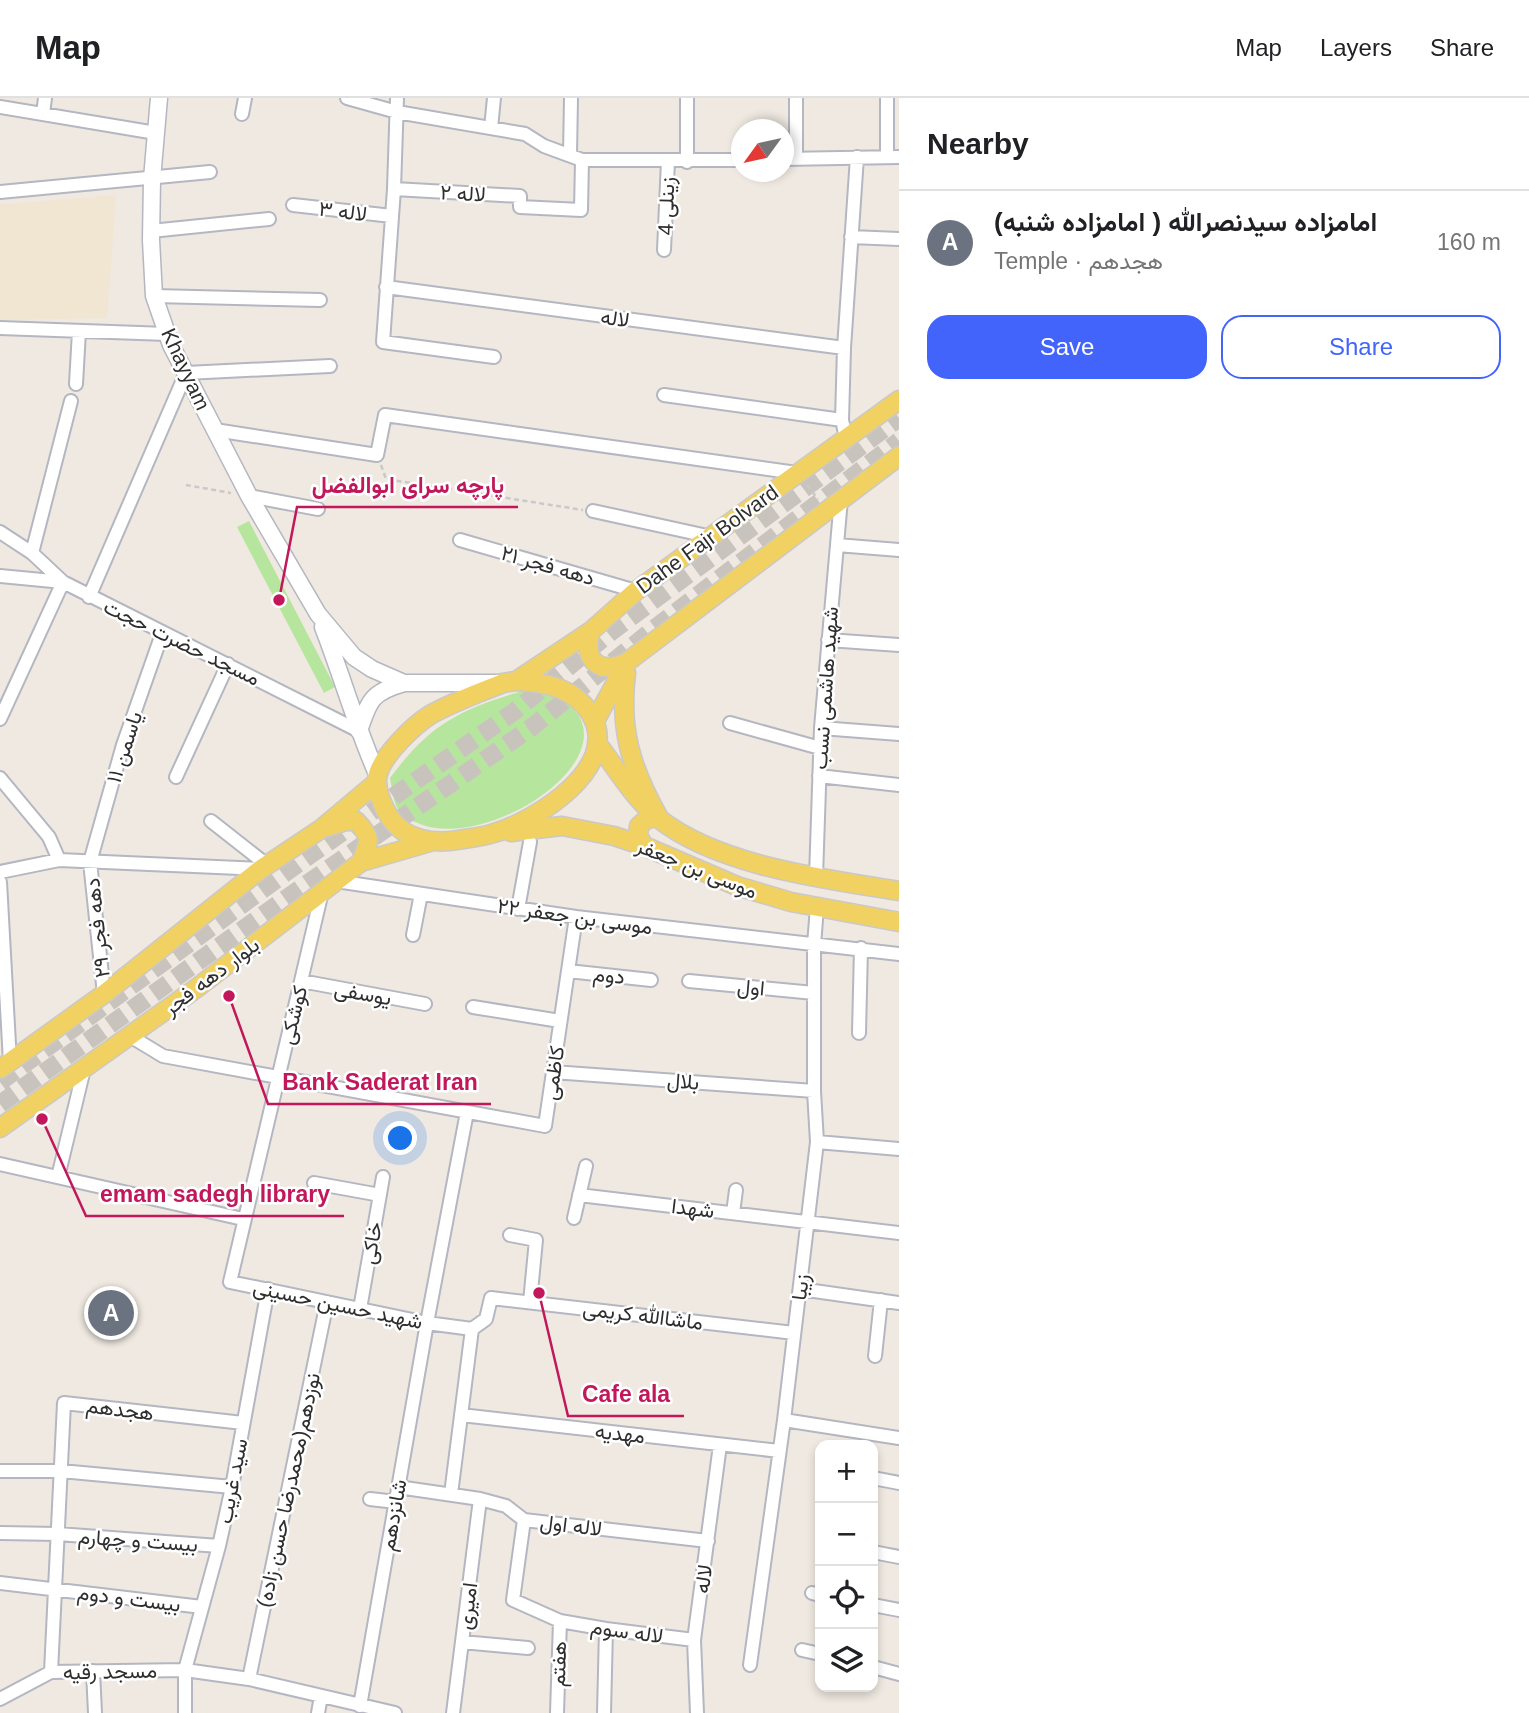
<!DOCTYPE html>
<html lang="en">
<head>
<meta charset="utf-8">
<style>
  :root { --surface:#fff; --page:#f2f2f2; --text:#202124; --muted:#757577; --line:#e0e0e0; --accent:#4264fb }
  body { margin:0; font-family:Arial,Vazirmatn,sans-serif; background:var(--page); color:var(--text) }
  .controls { position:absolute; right:21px; bottom:21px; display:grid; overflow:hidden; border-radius:14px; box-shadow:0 4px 10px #0003 }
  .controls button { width:63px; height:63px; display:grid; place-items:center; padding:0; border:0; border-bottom:2px solid var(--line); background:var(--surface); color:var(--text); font:35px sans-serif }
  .compass { position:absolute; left:731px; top:21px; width:63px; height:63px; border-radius:50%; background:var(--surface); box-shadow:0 4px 10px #0003; rotate:237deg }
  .you { position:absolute; left:401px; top:1041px; width:24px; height:24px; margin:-18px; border:5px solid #fff; border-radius:50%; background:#1a73e8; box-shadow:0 0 0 10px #1a73e833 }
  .badge { display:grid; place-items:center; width:46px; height:46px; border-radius:50%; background:var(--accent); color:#fff; font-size:23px; font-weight:700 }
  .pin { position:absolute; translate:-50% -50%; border:4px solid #fff; box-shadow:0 2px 7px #0006 }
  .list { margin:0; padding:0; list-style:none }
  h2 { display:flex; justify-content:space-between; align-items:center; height:91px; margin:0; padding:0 28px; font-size:30px }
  h2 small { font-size:23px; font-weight:400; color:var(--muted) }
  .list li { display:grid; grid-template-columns:46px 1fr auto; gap:21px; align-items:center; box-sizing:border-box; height:105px; padding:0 28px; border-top:2px solid var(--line) }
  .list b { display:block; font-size:26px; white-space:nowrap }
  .list p { margin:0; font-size:23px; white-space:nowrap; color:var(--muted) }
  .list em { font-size:23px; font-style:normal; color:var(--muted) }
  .actions { display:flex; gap:14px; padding:21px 28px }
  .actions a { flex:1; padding:16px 0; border:2px solid var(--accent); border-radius:21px; text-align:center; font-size:24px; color:var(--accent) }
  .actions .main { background:var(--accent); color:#fff }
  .icon { flex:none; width:38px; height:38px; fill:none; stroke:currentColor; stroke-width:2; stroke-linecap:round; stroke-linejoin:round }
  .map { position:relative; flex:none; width:899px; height:1615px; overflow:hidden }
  header { display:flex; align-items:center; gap:42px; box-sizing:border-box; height:98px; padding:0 35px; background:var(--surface); border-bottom:2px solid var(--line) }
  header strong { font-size:33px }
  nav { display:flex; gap:38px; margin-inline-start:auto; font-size:24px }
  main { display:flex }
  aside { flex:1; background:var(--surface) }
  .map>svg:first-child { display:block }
</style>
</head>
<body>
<header>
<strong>Map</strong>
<nav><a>Map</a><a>Layers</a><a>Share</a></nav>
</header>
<main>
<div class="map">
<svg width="899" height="1615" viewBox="0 0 899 1615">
  <rect width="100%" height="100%" fill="#efe9e1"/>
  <path fill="#f0e6d1" d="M116 97 107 220 0 222V107Z"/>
  <path fill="#b6e59e" d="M249 423 335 589 324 595 237 429Z
    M522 593 559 596C565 603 576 612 580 620 611 681 450 771 398 711 393 704 392 689 390 680 430 626 459 612 522 593Z"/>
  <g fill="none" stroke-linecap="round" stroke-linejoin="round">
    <path stroke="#c8c4bd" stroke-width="18" stroke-dasharray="18 9" stroke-linecap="butt" d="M0 984 303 762 515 613 611 534 899 320
      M0 1006 288 799 532 629 655 530 899 343"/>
    <g stroke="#b4b7c1" stroke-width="16">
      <path id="minor" d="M347 0 397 14 525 36 544 48 582 62H741
        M397 0 394 91 383 244 494 259
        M687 0V64
        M0 9 156 35
        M43 16 45 0
        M242 16 245 0
        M491 30 494 0
        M570 57 571 0
        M887 58V0
        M783 61 899 59
        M796 61V0
        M394 91 520 98V109L581 112 582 62
        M0 94 210 74
        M293 107 392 118
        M151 133 269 121
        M851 139 899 141
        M664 152 668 63
        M386 189 844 250
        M154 198 320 202
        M0 230 167 236
        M76 286 79 233
        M664 297 842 322
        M215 332 377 357 385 317 797 375
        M846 340 842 322 844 250 857 59
        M249 398 318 411
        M593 413 712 439
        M0 434 32 455 63 484 0 621
        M460 442 636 493
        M837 447 899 452
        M32 455 71 303
        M0 478 63 484 359 633
        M89 499 186 275 330 268
        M828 542 899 547
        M730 625 820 650
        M821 630 899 636
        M819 678 899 687
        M176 679 228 566
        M0 680 49 739 59 762
        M211 723 267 767
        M0 774 59 762 261 771
        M816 779 821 630 841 401
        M336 783 576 819 899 856
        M0 784 10 964
        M322 794 230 1184 427 1225 472 1231 486 1221 491 1200 794 1235
        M518 811 530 744
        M413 837 421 796
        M568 873 651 882
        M301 883 425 906
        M689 883 814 895
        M104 896 90 764 123 647 162 536
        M473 909 560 923
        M859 935 861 850
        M130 938 163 958 545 1028 576 819
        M553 974 814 993
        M817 1044 899 1051
        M0 1066 243 1121
        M58 1079 84 971
        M314 1085 380 1097
        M579 1097 899 1135
        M733 1115 736 1092
        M574 1120 586 1068
        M510 1137 536 1142 530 1204
        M800 1191 899 1205
        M360 1211 383 1079
        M875 1258 881 1202
        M461 1317 779 1353
        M784 1322 899 1340
        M0 1373H61L232 1389
        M873 1380 899 1385
        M398 1389 480 1401 506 1408 524 1422 708 1443
        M451 1396 472 1231
        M370 1401 396 1404
        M524 1422 513 1502 560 1523 557 1615
        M0 1435 58 1436 219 1448
        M873 1454 899 1459
        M0 1485 202 1509
        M812 1495 820 1497
        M873 1507 899 1512
        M560 1523 606 1531 694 1542
        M462 1544 528 1550
        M802 1552 820 1556
        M750 1567 784 1322 817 1044 814 993V847L817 809
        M873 1569 899 1576
        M93 1573 95 1615
        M51 1574 64 1305 243 1325
        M249 1581 327 1204
        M0 1601 51 1574 185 1572 249 1581 395 1615
        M360 1608 427 1225 467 1014
        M185 1615V1572L219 1448 232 1389 268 1191
        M318 1615 321 1598
        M453 1615 480 1401
        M604 1615 606 1531
        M697 1615 694 1542 720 1347"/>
    </g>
    <g stroke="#b4b7c1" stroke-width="19">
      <path id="secondary" d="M159 0 152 81 151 142 154 198 171 247 249 398 318 516 354 559 372 571 404 585H498
        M323 529C342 578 356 628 377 676
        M359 633C369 602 372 594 404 585"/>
    </g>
    <g stroke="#c9c9c9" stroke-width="21">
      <path id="primary" d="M591 533C581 562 600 578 627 564
        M626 575C619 632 631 670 659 720H648L639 728 638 738 644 748
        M516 583C545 584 574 590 590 615 624 668 536 723 494 735 483 739 469 740 458 742 433 746 406 742 391 721 383 710 374 689 378 676 383 657 414 627 430 617 453 604 479 595 503 585L516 583 591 533 636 493 899 302
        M595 623 627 564 899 358
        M597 645C616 670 633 699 658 720 718 768 825 781 899 793
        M327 729 346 723H356C373 740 369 744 361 764
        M511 734 562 728 614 738 644 748 737 788 791 804 899 824
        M0 971 104 896 261 771 321 731 377 684
        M0 1030 198 889 361 764 430 744"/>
    </g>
    <path stroke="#c9c9c9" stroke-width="2.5" stroke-dasharray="5 3.5" stroke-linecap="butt" d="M381 367 386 381 583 412
      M186 387 231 395
      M807 387 818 401"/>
    <use href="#minor" stroke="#fff" stroke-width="12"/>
    <use href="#secondary" stroke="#fff" stroke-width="16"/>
    <use href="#primary" stroke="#f2d163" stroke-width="18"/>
  </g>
  <g text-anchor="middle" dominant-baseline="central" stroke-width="5" stroke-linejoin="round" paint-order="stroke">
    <g font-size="21" fill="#2e2e2e" stroke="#fff">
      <text transform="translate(463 95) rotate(3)">لاله ۲</text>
      <text transform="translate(666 108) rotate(-88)">زینلی 4</text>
      <text transform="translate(343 113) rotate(7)">لاله ۳</text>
      <text transform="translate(615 220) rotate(8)">لاله</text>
      <text transform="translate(186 271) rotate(65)">Khayyam</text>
      <text transform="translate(707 441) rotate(-36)">Dahe Fajr Bolvard</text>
      <text transform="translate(548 467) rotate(16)">دهه فجر ۲۱</text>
      <text transform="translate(182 544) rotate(26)">مسجد حضرت حجت</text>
      <text transform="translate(825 590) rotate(-86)">شهید هاشمی نسب</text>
      <text transform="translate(124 649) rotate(-72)">یاسمن ۱۱</text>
      <text transform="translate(697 770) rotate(22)">موسی بن جعفر</text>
      <text transform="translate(575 818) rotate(8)">موسی بن جعفر ۲۲</text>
      <text transform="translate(97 830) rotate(-96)">دهه فجر ۲۹</text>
      <text transform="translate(609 877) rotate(6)">دوم</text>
      <text transform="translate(211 878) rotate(-37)">بلوار دهه فجر</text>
      <text transform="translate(751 889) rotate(5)">اول</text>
      <text transform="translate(363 895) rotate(10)">یوسفی</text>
      <text transform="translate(293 917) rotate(-76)">کوشکی</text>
      <text transform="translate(553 975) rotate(-82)">کاظمی</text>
      <text transform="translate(683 983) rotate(4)">بلال</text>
      <text transform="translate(693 1110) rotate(7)">شهدا</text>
      <text transform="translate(371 1145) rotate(-80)">خاکی</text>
      <text transform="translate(800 1189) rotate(-83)">زیبا</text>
      <text transform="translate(338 1206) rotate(12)">شهید حسین حسینی</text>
      <text transform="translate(643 1217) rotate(7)">ماشاالله کریمی</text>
      <text transform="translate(120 1311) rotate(7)">هجدهم</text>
      <text transform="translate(620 1335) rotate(6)">مهدیه</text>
      <text transform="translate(232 1383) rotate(-79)">سید غریب</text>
      <text transform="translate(288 1392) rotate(-78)">نوزدهم(محمدرضا حسن زاده)</text>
      <text transform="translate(393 1417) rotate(-80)">شانزدهم</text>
      <text transform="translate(571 1427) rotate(7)">لاله اول</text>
      <text transform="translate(138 1442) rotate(4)">بیست و چهارم</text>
      <text transform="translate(703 1481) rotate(-82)">لاله</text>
      <text transform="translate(129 1500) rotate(7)">بیست و دوم</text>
      <text transform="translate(467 1508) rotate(-83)">امیری</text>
      <text transform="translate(627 1533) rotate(8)">لاله سوم</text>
      <text transform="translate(558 1566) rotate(-88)">هفتم</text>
      <text transform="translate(110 1573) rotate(-1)">مسجد رقیه</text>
    </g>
  </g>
  <path fill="none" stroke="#c2185b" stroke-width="2.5" d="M279 502L297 409H518M229 898L268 1006H491M42 1021L86 1118H344M539 1195L568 1318H684"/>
  <g fill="#c2185b" stroke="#fff" stroke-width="2.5">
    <circle cx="279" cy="502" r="7"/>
    <circle cx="229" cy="898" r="7"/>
    <circle cx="42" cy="1021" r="7"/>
    <circle cx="539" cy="1195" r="7"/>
  </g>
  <g font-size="23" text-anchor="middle" font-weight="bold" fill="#c2185b" stroke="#fff" stroke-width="5" stroke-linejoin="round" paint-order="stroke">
    <text x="408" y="395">پارچه سرای ابوالفضل</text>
    <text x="380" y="992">Bank Saderat Iran</text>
    <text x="215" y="1104">emam sadegh library</text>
    <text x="626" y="1304">Cafe ala</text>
  </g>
</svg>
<div class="controls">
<button>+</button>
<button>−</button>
<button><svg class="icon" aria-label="locate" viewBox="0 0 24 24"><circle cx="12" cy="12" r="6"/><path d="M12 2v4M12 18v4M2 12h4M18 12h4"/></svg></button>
<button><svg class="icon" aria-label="layers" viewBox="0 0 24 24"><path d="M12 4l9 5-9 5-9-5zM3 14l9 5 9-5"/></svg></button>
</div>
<svg class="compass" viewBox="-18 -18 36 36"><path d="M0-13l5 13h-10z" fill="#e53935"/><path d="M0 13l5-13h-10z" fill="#757577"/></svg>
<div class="you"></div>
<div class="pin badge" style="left:111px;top:1215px;background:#6b7280">A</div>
</div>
<aside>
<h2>Nearby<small></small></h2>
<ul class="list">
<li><span class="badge" style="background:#6b7280">A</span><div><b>امامزاده سیدنصرالله ( امامزاده شنبه)</b><p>Temple · هجدهم</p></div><em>160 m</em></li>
</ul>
<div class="actions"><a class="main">Save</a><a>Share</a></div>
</aside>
</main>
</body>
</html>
